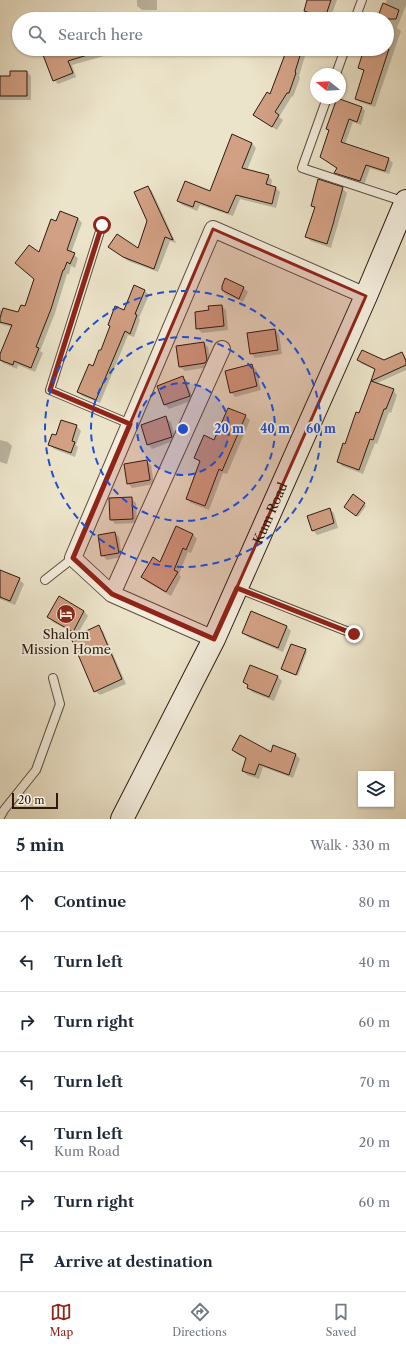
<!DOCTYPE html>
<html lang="en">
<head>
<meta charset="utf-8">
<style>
  :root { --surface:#fff; --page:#f2f2f3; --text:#1f2937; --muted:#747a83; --line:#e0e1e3; --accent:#8f2418 }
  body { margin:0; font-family:"Libre Caslon Text",serif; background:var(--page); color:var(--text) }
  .controls { position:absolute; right:12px; bottom:12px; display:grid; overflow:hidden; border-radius:0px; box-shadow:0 1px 3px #0004 }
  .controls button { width:36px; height:36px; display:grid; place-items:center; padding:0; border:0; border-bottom:1px solid var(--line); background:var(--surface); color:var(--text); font:20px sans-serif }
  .compass { position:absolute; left:310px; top:68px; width:36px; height:36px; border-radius:50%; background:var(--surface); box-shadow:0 1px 3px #0004; rotate:288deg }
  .scale { position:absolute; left:12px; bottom:10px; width:46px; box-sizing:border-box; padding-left:4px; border:2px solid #2b1b0e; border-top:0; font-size:11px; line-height:14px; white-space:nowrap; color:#2b1b0e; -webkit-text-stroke:3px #f3eddd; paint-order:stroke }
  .stop { position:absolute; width:12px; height:12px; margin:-9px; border:3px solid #8f2418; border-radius:50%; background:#fff }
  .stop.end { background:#8f2418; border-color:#fff; box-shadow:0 1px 4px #0008 }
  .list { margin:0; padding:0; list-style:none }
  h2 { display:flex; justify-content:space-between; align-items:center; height:52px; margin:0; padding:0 16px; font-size:17px }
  h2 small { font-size:13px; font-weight:400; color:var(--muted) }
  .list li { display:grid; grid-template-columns:26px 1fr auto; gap:12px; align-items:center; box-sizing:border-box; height:60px; padding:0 16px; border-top:1px solid var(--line) }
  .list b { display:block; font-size:15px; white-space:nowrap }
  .list p { margin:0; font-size:13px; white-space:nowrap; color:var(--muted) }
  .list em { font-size:13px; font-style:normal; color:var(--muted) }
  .icon { flex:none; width:22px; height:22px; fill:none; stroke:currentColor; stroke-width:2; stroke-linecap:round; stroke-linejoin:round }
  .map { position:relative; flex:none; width:406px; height:819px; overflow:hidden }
  .search { position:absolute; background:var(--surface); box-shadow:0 1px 3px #0004; left:12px; right:12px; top:12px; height:44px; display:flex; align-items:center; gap:10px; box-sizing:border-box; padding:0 14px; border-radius:22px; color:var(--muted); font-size:15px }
  .sheet { height:472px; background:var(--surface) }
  nav { display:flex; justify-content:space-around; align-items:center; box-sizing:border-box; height:56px; border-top:1px solid var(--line); background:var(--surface); font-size:11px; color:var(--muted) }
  nav a { display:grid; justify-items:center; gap:2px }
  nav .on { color:var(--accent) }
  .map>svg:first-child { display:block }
</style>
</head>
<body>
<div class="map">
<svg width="406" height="819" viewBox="0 0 406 819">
  <rect width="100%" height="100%" fill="#ece4ca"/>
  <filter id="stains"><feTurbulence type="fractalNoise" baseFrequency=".005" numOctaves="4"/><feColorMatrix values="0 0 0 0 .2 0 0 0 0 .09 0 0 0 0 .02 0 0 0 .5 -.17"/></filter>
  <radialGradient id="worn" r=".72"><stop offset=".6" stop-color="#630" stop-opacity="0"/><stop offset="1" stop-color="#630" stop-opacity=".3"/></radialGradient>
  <path fill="#0003" d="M137 0H157V10H142L137 6Z
    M308 0H337L330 19H321L309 15 305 11Z
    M387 0H406V5L397 28 401 31 375 107 360 102 356 99 365 72 359 68 365 49H387V19H378Z
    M64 49H102L104 56 72 65 76 77 58 84 54 80Z
    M288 49H307L299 76 300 78 293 97 292 96 279 117 283 120 277 130 259 119 254 114 271 96Z
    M27 72 31 76V100H0V77H11Z
    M338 99 362 107 365 111 361 125 353 122 345 144 389 159 393 163 389 174 370 168 364 185 339 176 335 173 337 169 321 157Z
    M252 143 256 148 247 170 268 176 272 180 271 186 276 188 280 192 276 208 240 199 233 216 200 205 197 211 182 205 178 201 210 192Z
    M148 187 152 191 176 243 170 241 158 272 128 261 110 247 139 249 148 221Z
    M342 188 347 193 331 248 311 241 306 237 315 209 312 206Z
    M78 218 82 223 71 253 78 258 75 268 71 266 69 274H67L55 313 40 351 43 353 35 372 18 365 17 369 3 363 0 360V357L12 327 0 324V310L19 313 26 308 35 279 39 254 57 223Z
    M226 279 244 288 248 292 243 302 225 294 221 289Z
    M135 287 145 291 149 295 139 318 140 320 134 337 128 335 100 403 82 396 78 392 94 368 125 311Z
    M222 306 226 310 228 330 202 333 197 328 210 311Z
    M275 330 279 334 282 354 255 358 251 353Z
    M204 343 208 347 211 364 209 367 185 371 180 367 177 347Z
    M402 353 406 358V370L375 384 372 380 376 370 362 364 358 360 384 361Z
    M251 365 256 369 261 390 235 397 231 392Z
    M183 377 187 381 193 400 169 409 165 405 158 386Z
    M393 390 397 395 391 413 389 412 377 444 375 443 363 474 342 466 338 461 360 414Z
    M245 416 250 420 227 474 223 473 209 510 191 503 187 499 200 462 195 458Z
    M166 418 171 422 176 440 152 449 148 444Z
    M61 421 77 426 81 431 76 445 78 447 75 457 54 449 50 445 56 436Z
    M0 440 8 442 12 446 7 464 0 462Z
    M146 461 151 465 154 484 132 488 128 483Z
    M353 496 366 506 358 517 347 508Z
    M131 498 136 503 137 523 115 524 111 519Z
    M329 509 334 513 338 528 317 535 313 530Z
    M115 533 119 537 122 557 107 560 102 555Z
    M193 534 197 539 191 553 188 552 179 574 181 577 171 596 147 582 142 577 161 563Z
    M0 573 19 579 24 584 15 605 0 599Z
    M84 611 88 616 77 635 53 622 49 617Z
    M252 613 287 627 291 631 283 652 248 637 243 633Z
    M99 627 103 631 126 684 100 695 95 691Z
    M306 650 307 652 298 676 284 671 282 669Z
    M278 677 282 681 274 701 252 692 244 682Z
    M274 747 296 755 300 759 293 778 263 767 259 779 247 775 243 771 247 759 237 754 233 750 271 753Z"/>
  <path fill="#d2a084" stroke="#2b1b0e" d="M307 0H331L325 18 304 11Z
    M383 3 399 10 396 19H377Z
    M59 49H97V52L68 61 73 73 53 81 43 55Z
    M287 49H302L295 72 296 73 289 93H287L275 112 279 115 272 127 253 115 267 92 270 94Z
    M364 49H389L371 104 355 99 364 70 358 68Z
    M10 71H27V96H0V76H10Z
    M337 98 362 107 357 122 349 119 341 142 389 158 385 171 366 165 360 181 334 173 337 168 320 157 329 130 326 129Z
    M232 134 252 143 242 168 269 175 266 184 276 187 272 204 236 195 228 213 195 201 193 207 177 201 185 181 210 191Z
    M318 179 343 187 334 220V221L327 244 305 237 315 207 311 206Z
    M148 186 173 240 165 237 154 269 123 257 108 247 117 234 138 248 147 221 134 192Z
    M60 211 78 218 67 250 75 253 70 264 67 262 64 270H63L51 309 36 347 39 348 31 368 14 361 13 365 0 360V354L12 325 0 322V318L3 308 18 312 21 305 25 306 34 279 15 263 29 245 39 252 51 219 56 221Z
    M225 278 244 287 239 299 222 290V286Z
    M134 285 145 290 135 314 137 315 130 334 125 331 96 400 77 392 89 364 93 366 99 350H101L110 326 108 325 115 306 124 310Z
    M222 305 224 326 196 329 195 312 209 310 208 306Z
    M275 329 278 350 250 354 247 333Z
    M204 342 207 360 205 363 179 367 176 346Z
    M362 350 384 360 402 352 406 361V365L371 381 375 369 357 360Z
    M252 364 257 386 230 393 225 371Z
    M183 376 190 396 164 405 157 386Z
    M371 381 394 389 386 409H384L373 440 370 439 359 470 337 462 343 443 345 444 356 412 359 413Z
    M228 408 246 415 222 471 219 469 205 506 186 499 200 461 194 458 204 435 214 440Z
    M166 416 172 437 147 445 141 425Z
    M61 420 77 425 72 441 75 442 71 453 48 445 52 434 56 435Z
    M147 460 150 480 127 484 124 464Z
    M353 494 365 503 356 516 344 507Z
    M132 497 133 519 110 520 109 498Z
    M330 508 334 523 312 531 307 516Z
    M176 526 193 534 186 550 183 548 174 570 178 572 166 592 141 577 153 557 160 562Z
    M115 532 119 553 101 556 98 535Z
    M0 570 20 578 10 601 0 597Z
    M59 596 84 611 73 632 47 617Z
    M251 611 287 626 278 648 242 633Z
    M99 625 122 679 94 692 71 638Z
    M291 644 306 649 296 675 281 669Z
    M250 665 278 676 269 697 247 688 248 685 243 682Z
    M240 735 271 752 273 745 296 754 289 775 259 764 255 775 242 771 246 758 232 750Z"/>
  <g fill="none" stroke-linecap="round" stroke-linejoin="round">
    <g stroke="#5b4d3d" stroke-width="10">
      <path id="lane" d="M355 19 362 0
        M336 74 345 49
        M327 98 302 168 405 202
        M102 225 50 390 130 424
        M45 580 73 558
        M237 588 354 634
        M0 817 4 810 36 770 60 704 53 678"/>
    </g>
    <g stroke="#5b4d3d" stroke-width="18">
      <path id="street" d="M112 594 222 349
        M214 639 112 594 73 558 213 229 366 296"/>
    </g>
    <g stroke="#2b1b0e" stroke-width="24">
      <g id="secondary">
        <path id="s1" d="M122 819 214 639 366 296 406 201"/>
      </g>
    </g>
    <use href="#lane" stroke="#f3eddd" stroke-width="8"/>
    <use href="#street" stroke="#f3eddd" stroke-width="16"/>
    <use href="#secondary" stroke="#f3eddd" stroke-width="22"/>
  </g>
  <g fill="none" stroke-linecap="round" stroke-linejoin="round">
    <path stroke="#8f2418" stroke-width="5" d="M102 225 50 390 130 424 73 558 112 594 214 639 237 588 354 634"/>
  </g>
  <path fill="#8f2418" fill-opacity="0.2" stroke="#8f2418" stroke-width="3" stroke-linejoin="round" d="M213 229 366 296 214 639 112 594 73 558Z"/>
  <circle cx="183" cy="429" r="46" fill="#1d4ed8" fill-opacity=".12"/>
  <g fill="none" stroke="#1d4ed8" stroke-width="2" stroke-dasharray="7 5">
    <circle cx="183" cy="429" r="46"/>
    <circle cx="183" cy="429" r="92"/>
    <circle cx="183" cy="429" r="138"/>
  </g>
  <defs>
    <g id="hotel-disc" transform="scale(1)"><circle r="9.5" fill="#8f2418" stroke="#f3eddd"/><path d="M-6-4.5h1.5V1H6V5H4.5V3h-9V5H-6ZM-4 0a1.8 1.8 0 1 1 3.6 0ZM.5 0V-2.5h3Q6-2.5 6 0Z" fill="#fff"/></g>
  </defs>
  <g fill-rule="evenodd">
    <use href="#hotel-disc" x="66" y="614"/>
  </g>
  <g text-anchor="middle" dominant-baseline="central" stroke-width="3.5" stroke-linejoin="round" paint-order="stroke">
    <g font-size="13" fill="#2b1b0e" stroke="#f3eddd">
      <text stroke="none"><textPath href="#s1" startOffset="340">Kum Road</textPath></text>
    </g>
    <g font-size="13" fill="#2b1b0e" stroke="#f3eddd">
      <text x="66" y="634">Shalom<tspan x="66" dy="15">Mission Home</tspan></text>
    </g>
  </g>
  <circle cx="183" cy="429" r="6" fill="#1d4ed8" stroke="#f3eddd" stroke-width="2"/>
  <g font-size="12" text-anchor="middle" font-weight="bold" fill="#1d4ed8" stroke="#f3eddd" stroke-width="3.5" stroke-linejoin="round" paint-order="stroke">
    <text x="229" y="433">20 m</text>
    <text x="275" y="433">40 m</text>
    <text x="321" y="433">60 m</text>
  </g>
  <rect width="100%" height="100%" filter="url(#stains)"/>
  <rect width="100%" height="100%" fill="url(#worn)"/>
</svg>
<div class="controls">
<button><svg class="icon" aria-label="layers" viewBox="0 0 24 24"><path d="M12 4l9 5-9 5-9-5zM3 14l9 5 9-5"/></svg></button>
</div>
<svg class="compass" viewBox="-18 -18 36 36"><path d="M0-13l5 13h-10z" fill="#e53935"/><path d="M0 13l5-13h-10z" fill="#747a83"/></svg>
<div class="scale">20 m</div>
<div class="stop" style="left:102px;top:225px"></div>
<div class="stop end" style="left:354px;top:634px"></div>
<div class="search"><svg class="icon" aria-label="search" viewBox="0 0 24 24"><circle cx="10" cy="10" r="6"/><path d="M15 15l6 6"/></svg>Search here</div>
</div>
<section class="sheet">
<h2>5 min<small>Walk · 330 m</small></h2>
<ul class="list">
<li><svg class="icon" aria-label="ahead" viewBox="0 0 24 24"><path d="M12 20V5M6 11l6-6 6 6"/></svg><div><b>Continue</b></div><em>80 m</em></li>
<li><svg class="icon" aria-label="left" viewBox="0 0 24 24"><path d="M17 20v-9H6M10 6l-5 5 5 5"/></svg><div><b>Turn left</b></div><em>40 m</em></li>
<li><svg class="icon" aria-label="right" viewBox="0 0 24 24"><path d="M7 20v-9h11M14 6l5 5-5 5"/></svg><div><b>Turn right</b></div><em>60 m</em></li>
<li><svg class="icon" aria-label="left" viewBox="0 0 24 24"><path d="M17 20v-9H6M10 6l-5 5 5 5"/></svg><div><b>Turn left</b></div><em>70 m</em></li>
<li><svg class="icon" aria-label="left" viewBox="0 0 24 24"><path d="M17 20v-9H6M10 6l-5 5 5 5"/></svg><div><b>Turn left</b><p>Kum Road</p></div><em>20 m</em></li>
<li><svg class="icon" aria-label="right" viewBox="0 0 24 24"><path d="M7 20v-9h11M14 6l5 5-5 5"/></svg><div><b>Turn right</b></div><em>60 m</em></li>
<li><svg class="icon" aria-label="arrive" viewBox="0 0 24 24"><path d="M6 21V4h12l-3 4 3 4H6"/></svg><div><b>Arrive at destination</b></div></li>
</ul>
</section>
<nav>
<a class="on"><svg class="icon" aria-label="map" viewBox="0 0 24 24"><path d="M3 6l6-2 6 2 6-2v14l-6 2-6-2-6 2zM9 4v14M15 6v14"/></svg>Map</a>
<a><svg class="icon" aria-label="directions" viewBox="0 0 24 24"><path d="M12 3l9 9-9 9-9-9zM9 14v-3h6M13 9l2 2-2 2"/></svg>Directions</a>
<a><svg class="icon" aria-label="saved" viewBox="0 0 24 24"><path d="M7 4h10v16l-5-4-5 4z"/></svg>Saved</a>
</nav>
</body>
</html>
